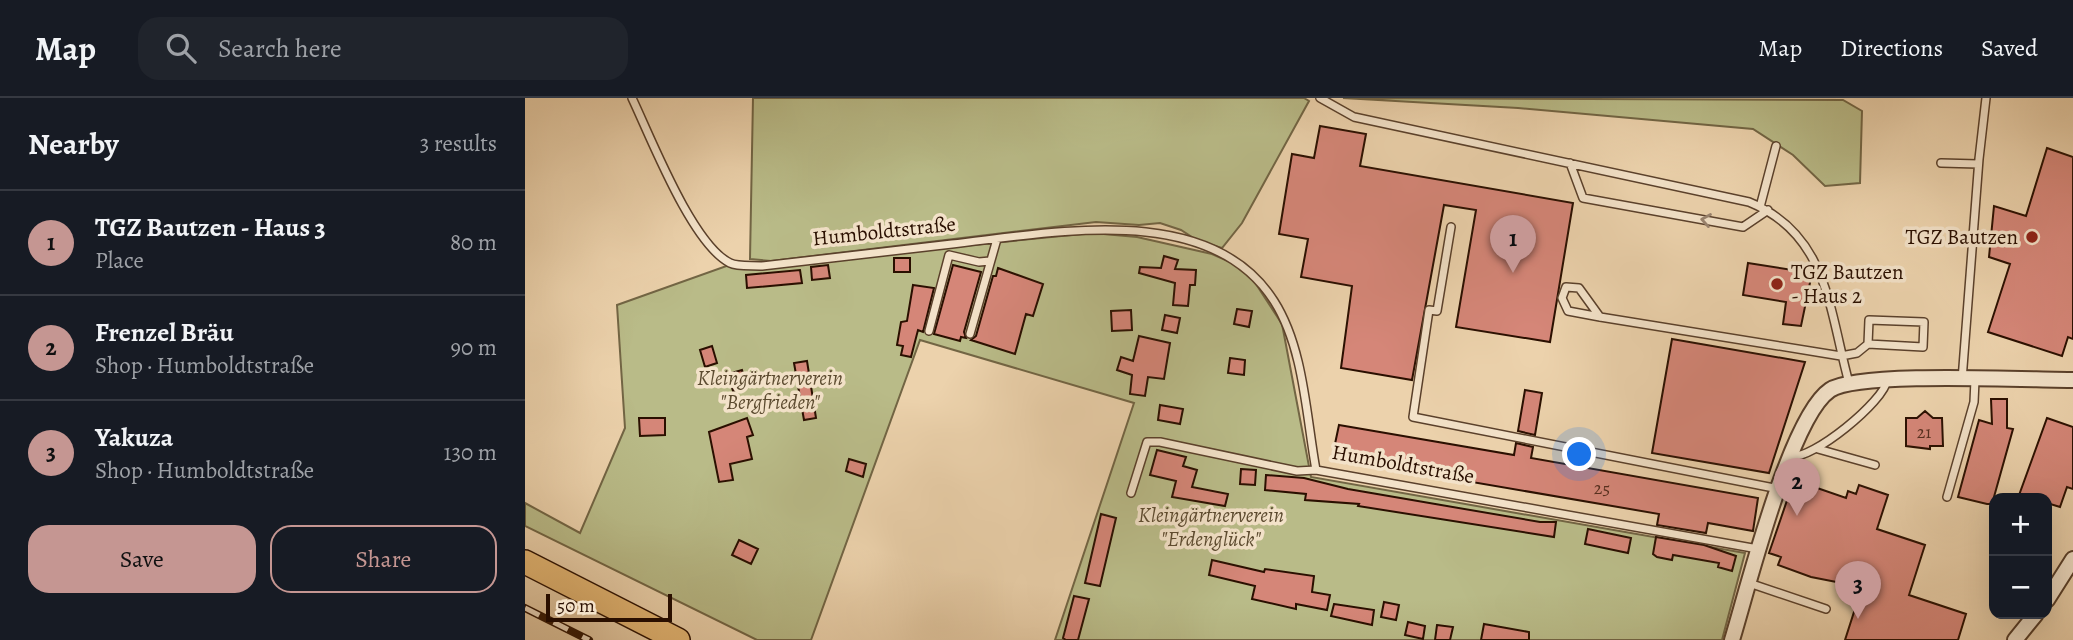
<!DOCTYPE html>
<html lang="en">
<head>
<meta charset="utf-8">
<style>
  :root { --surface:#171b24; --page:#20242c; --text:#f1f3f6; --muted:#9ea1a6; --line:#363941; --accent:#c59692 }
  body { margin:0; font-family:Alegreya,serif; background:var(--page); color:var(--text) }
  .controls { position:absolute; right:21px; bottom:21px; display:grid; overflow:hidden; border-radius:14px; box-shadow:0 7px 28px #0002 }
  .controls button { width:63px; height:63px; display:grid; place-items:center; padding:0; border:0; border-bottom:2px solid var(--line); background:var(--surface); color:var(--text); font:35px sans-serif }
  .scale { position:absolute; left:21px; bottom:18px; width:126px; box-sizing:border-box; padding-left:7px; border:4px solid #2a0f00; border-top:0; font-size:19px; line-height:24px; white-space:nowrap; color:#2a0f00; -webkit-text-stroke:5px #f3e2c9; paint-order:stroke }
  .you { position:absolute; left:1055px; top:357px; width:24px; height:24px; margin:-18px; border:5px solid #fff; border-radius:50%; background:#1a73e8; box-shadow:0 0 0 10px #1a73e833 }
  .badge { display:grid; place-items:center; width:46px; height:46px; border-radius:50%; background:var(--accent); color:#111; font-size:23px; font-weight:700 }
  .pin { position:absolute; translate:-50% -58px; filter:drop-shadow(0 2px 4px #0008) }
  .pin::after { content:''; position:absolute; top:37px; width:24px; height:21px; background:inherit; clip-path:polygon(0 0,100% 0,50% 100%) }
  .list { margin:0; padding:0; list-style:none }
  h2 { display:flex; justify-content:space-between; align-items:center; height:91px; margin:0; padding:0 28px; font-size:30px }
  h2 small { font-size:23px; font-weight:400; color:var(--muted) }
  .list li { display:grid; grid-template-columns:46px 1fr auto; gap:21px; align-items:center; box-sizing:border-box; height:105px; padding:0 28px; border-top:2px solid var(--line) }
  .list b { display:block; font-size:26px; white-space:nowrap }
  .list p { margin:0; font-size:23px; white-space:nowrap; color:var(--muted) }
  .list em { font-size:23px; font-style:normal; color:var(--muted) }
  .actions { display:flex; gap:14px; padding:21px 28px }
  .actions a { flex:1; padding:16px 0; border:2px solid var(--accent); border-radius:21px; text-align:center; font-size:24px; color:var(--accent) }
  .actions .main { background:var(--accent); color:#111 }
  .icon { flex:none; width:38px; height:38px; fill:none; stroke:currentColor; stroke-width:2; stroke-linecap:round; stroke-linejoin:round }
  .map { position:relative; flex:none; width:1548px; height:542px; overflow:hidden }
  header { display:flex; align-items:center; gap:42px; box-sizing:border-box; height:98px; padding:0 35px; background:var(--surface); border-bottom:2px solid var(--line) }
  header strong { font-size:33px }
  nav { display:flex; gap:38px; margin-inline-start:auto; font-size:24px }
  .search { width:490px; height:63px; background:var(--page); display:flex; align-items:center; gap:18px; box-sizing:border-box; padding:0 24px; border-radius:21px; color:var(--muted); font-size:26px }
  main { display:flex }
  aside { flex:1; background:var(--surface) }
  .map>svg:first-child { display:block }
</style>
</head>
<body>
<header>
<strong>Map</strong>
<div class="search"><svg class="icon" aria-label="search" viewBox="0 0 24 24"><circle cx="10" cy="10" r="6"/><path d="M15 15l6 6"/></svg>Search here</div>
<nav><a>Map</a><a>Directions</a><a>Saved</a></nav>
</header>
<main>
<aside>
<h2>Nearby<small>3 results</small></h2>
<ul class="list">
<li><span class="badge">1</span><div><b>TGZ Bautzen - Haus 3</b><p>Place</p></div><em>80 m</em></li>
<li><span class="badge">2</span><div><b>Frenzel Bräu</b><p>Shop · Humboldtstraße</p></div><em>90 m</em></li>
<li><span class="badge">3</span><div><b>Yakuza</b><p>Shop · Humboldtstraße</p></div><em>130 m</em></li>
</ul>
<div class="actions"><a class="main">Save</a><a>Share</a></div>
</aside>
<div class="map">
<svg width="1548" height="542" viewBox="0 0 1548 542">
  <rect width="100%" height="100%" fill="#ecd2ac"/>
  <filter id="stains"><feTurbulence type="fractalNoise" baseFrequency=".00286" numOctaves="4"/><feColorMatrix values="0 0 0 0 .2 0 0 0 0 .09 0 0 0 0 .02 0 0 0 .5 -.17"/></filter>
  <radialGradient id="worn" r=".72"><stop offset=".6" stop-color="#630" stop-opacity="0"/><stop offset="1" stop-color="#630" stop-opacity=".3"/></radialGradient>
  <path fill="#b9bb88" stroke="#726544" stroke-width="2" d="M228 0H779L784 3 717 125 697 150 673 143 656 132 635 125 614 127 571 124 246 163 225 161Z
    M818 0 1318 2 1337 13 1335 85 1300 88 1268 57 1228 31 993 10Z
    M567 135 612 139 687 156 712 167 729 183 757 226 786 379 1220 455 1197 542H530L609 305 395 242 286 542H232L0 428V405L55 435 100 330 92 207 207 166 237 168Z"/>
  <path fill="#d58678" stroke="#2a0f00" stroke-width="2" d="M795 28 841 36 835 68 1048 105 1025 244 931 229 951 112 919 107 887 282 816 270 827 188 776 179 783 141 754 136 767 56 789 60Z
    M1522 50 1548 59V241L1543 239 1537 258 1463 234 1485 166 1464 159 1469 108 1501 118Z
    M639 158 653 162 650 171 671 172 670 187H665L663 208 648 207 650 185 614 175 615 169 636 170Z
    M369 160H385V174H369Z
    M1223 165 1287 175 1276 228 1258 226 1261 204 1218 197Z
    M303 167 305 180 287 182 286 169Z
    M428 167 456 174 439 234 441 240 436 239 435 243 409 236Z
    M473 170 518 186 508 218 501 216 490 256 446 242 451 238 468 178H471Z
    M275 172 277 185 222 190 221 177Z
    M388 187 409 190 398 234 393 232 386 259 376 257 378 248 372 247 376 224 382 223Z
    M712 211 727 213 724 229 709 226Z
    M606 212 607 232 587 233 586 213Z
    M640 217 655 220 652 235 637 232Z
    M614 238 645 245 639 281 623 279 620 298 605 296 607 277 592 272 596 259 608 263Z
    M1147 241 1280 264 1244 375 1127 355Z
    M187 248 192 265 180 269 175 252Z
    M705 260 720 262 719 277 703 275Z
    M282 263 291 320 279 322 269 265Z
    M217 272 222 289 208 293 203 276Z
    M1000 292 1017 295 1010 337 993 333Z
    M1466 301H1482V330L1488 331 1467 406H1462L1433 399 1454 322 1467 326Z
    M635 307 658 311 655 326 633 322Z
    M1400 313 1408 320H1417L1418 348H1405V351L1381 348V320H1392Z
    M114 320H140V337L115 338Z
    M222 320 228 337 222 339 227 361 205 366 208 382 194 384 184 334Z
    M1522 320 1548 329V391L1542 389 1535 409 1522 405V400H1493Z
    M814 327 989 357 991 345 1008 349 1006 360 1233 400 1228 433 1183 425 1181 435 1132 427 1134 416 807 360Z
    M632 352 661 359 658 368 672 372 667 389 703 396 700 408 647 399 651 383 625 377Z
    M324 361 341 366 338 379 321 373Z
    M716 371 731 372 730 387 715 386Z
    M741 377 779 380 823 391 1015 424H1031L1029 439 833 408 834 406 780 402 781 396 740 392Z
    M1269 382 1321 400 1323 393 1331 396 1334 387 1363 397 1352 431 1400 447 1384 497 1441 516 1433 542H1320L1337 489 1286 479 1253 467 1256 459 1244 455Z
    M576 416 591 420 575 488 560 485Z
    M1063 431 1106 440 1103 455 1060 446Z
    M1131 439 1179 447 1211 458 1207 473 1193 469 1194 465 1148 457 1147 462 1132 459 1128 456Z
    M214 442 233 451 226 466 207 457Z
    M687 462 739 474 740 471 789 478 787 494 805 497 802 512 771 506V511L727 501 730 488 684 477Z
    M549 498 564 501 553 542H541L538 540Z
    M859 504 874 507 871 522 856 519Z
    M809 506 849 512 847 527 806 518Z
    M883 524 900 528 898 541 880 537Z
    M959 526 1004 534V542H956Z
    M912 527 928 529 925 542H910Z"/>
  <g fill="none" stroke-linecap="round" stroke-linejoin="round">
    <g stroke="#5a402b" stroke-width="10">
      <path id="lane" d="M107 0C126 40 167 146 205 165 213 169 228 167 237 168 301 161 364 153 427 146 527 135 685 102 749 203 779 250 781 317 791 372
        M795 0 829 19 1224 104C1303 136 1304 212 1324 285
        M1045 65 1058 100 1218 129 1243 112
        M1416 65 1453 66
        M1235 109 1251 48
        M926 129 912 213 904 212 888 319 1254 391
        M1075 219 1054 190 1041 189 1037 200 1043 213 1075 219 1316 258 1332 255 1343 246 1398 249 1399 224 1344 222 1343 246
        M404 233 424 157 454 164 465 163
        M445 236 472 141
        M1437 282 1454 61 1461 0
        M1293 351 1350 367
        M1266 358C1286 363 1360 303 1362 282
        M606 395 622 344H635L772 373 791 372 1233 451
        M1422 399 1449 304 1450 282
        M1224 485 1301 511"/>
    </g>
    <g stroke="#5a402b" stroke-width="18">
      <path id="street" d="M1522 502 1548 461
        M1207 542C1223 490 1265 319 1305 292 1332 273 1505 282 1548 282
        M1490 542 1511 516"/>
    </g>
    <g stroke="#2a0f00" stroke-width="26">
      <path id="primary" d="M0 464 153 542"/>
    </g>
    <use href="#lane" stroke="#f3e2c9" stroke-width="7"/>
    <use href="#street" stroke="#f3e2c9" stroke-width="14"/>
    <use href="#primary" stroke="#e6b976" stroke-width="23"/>
    <g stroke="#2a0f00" stroke-width="8">
      <path id="rail" d="M0 510 64 542"/>
    </g>
    <use href="#rail" stroke="#f3e2c9" stroke-width="5" stroke-dasharray="16" stroke-linecap="butt"/>
  </g>
  <defs><path id="oneway-chevron" d="M-2-3.5L2.5 0L-2 3.5" fill="none" stroke-width="1.6" stroke-linecap="round" stroke-linejoin="round" transform="scale(1.75)"/></defs>
  <use stroke="#99836f" href="#oneway-chevron" transform="translate(1181 122) rotate(-170)"/>
  <g fill="#8f2418" stroke="#f3e2c9" stroke-width="2.5">
    <circle cx="1507" cy="139" r="7"/>
    <circle cx="1252" cy="186" r="7"/>
  </g>
  <g text-anchor="middle" dominant-baseline="central" stroke-width="7" stroke-linejoin="round" paint-order="stroke">
    <g font-size="18" fill="#552d1e">
      <text x="1399" y="334">21</text>
      <text x="1077" y="390">25</text>
    </g>
    <g font-size="21" fill="#2a0f00" stroke="#f3e2c9">
      <text transform="translate(359 133) rotate(-6)">Humboldtstraße</text>
      <text transform="translate(878 366) rotate(10)">Humboldtstraße</text>
    </g>
    <g font-size="21" fill="#2a0f00" stroke="#f3e2c9" text-anchor="end">
      <text x="1493" y="139">TGZ Bautzen</text>
      <text x="1266" y="174" text-anchor="start">TGZ Bautzen<tspan x="1266" dy="24">- Haus 2</tspan></text>
    </g>
    <g font-size="21" font-style="italic" fill="#5c4b30" stroke="#f3e2c9">
      <text x="245" y="280">Kleingärtnerverein<tspan x="245" dy="24">"Bergfrieden"</tspan></text>
      <text x="686" y="417">Kleingärtnerverein<tspan x="686" dy="24">"Erdenglück"</tspan></text>
    </g>
  </g>
  <rect width="100%" height="100%" filter="url(#stains)"/>
  <rect width="100%" height="100%" fill="url(#worn)"/>
</svg>
<div class="controls">
<button>+</button>
<button>−</button>
</div>
<div class="scale">50 m</div>
<div class="you"></div>
<div class="pin badge" style="left:988px;top:175px">1</div>
<div class="pin badge" style="left:1272px;top:418px">2</div>
<div class="pin badge" style="left:1333px;top:521px">3</div>
</div>
</main>
</body>
</html>
